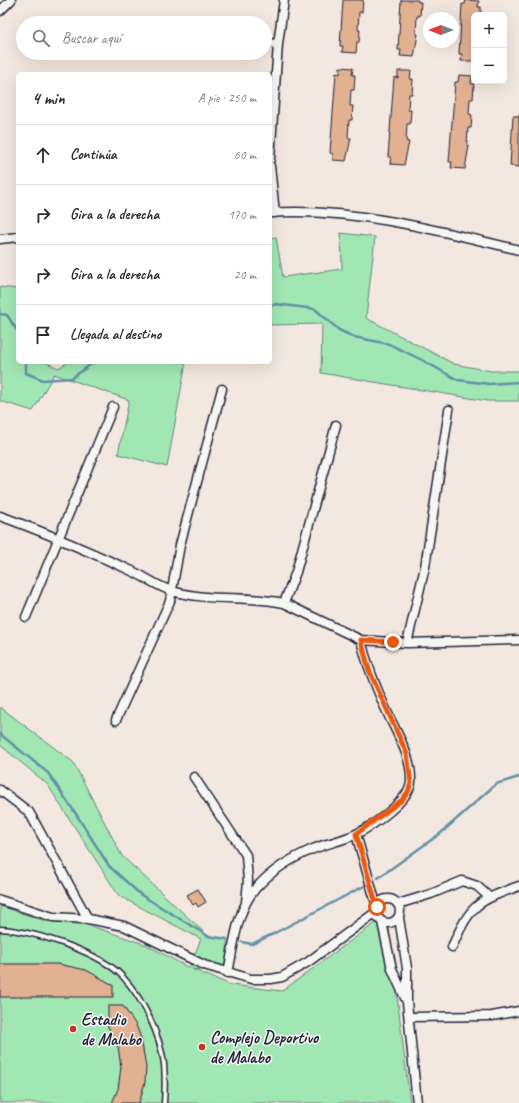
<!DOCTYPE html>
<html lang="es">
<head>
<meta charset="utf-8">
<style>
  :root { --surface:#fff; --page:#f2f2f3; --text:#2b2b33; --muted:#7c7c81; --line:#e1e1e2 }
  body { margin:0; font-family:Caveat,sans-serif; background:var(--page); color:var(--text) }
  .controls { position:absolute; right:12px; top:12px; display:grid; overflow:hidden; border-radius:6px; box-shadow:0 4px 16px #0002 }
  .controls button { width:36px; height:36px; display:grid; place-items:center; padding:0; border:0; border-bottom:1px solid var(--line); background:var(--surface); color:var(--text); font:20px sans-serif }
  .compass { position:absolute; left:423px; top:12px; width:36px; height:36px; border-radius:50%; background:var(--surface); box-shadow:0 4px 16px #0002; rotate:270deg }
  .stop { position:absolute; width:12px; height:12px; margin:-9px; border:3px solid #ea580c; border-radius:50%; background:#fff }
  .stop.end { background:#ea580c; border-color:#fff; box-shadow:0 1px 4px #0008 }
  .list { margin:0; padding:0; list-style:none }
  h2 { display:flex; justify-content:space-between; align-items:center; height:52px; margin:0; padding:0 16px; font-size:17px }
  h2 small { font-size:13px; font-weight:400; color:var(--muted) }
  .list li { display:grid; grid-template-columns:26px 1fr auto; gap:12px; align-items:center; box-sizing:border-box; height:60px; padding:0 16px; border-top:1px solid var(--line) }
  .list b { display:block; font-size:15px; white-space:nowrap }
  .list em { font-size:13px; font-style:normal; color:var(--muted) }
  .icon { flex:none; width:22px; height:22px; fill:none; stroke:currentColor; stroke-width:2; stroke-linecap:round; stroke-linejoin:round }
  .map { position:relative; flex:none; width:519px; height:1103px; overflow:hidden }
  .search { position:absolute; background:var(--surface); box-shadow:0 4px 16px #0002; left:16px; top:16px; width:256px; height:44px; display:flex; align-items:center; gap:10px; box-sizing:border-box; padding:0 14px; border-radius:22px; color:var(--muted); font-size:15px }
  .panel { position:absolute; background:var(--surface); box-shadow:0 4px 16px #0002; left:16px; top:72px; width:256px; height:292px; border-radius:6px }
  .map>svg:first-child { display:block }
</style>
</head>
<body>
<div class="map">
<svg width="519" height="1103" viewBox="0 0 519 1103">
  <rect width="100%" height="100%" fill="#f2e8df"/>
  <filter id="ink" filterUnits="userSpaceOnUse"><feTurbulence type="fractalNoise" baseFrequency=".025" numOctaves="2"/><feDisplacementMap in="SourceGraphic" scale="8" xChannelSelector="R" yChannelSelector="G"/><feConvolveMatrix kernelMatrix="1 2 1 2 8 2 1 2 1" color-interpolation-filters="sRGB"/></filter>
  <g filter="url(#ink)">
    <path fill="#a1e7b4" stroke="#628478" d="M341 233 375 237 366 318 454 364 491 371H519V401H487L321 373 322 324 270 325V238L276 237 283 277 342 269Z
      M0 287 18 289V362H45L58 368 69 362H186L167 467 118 454 129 400 54 374 33 411 0 401Z
      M0 707 73 762 122 856 208 936 227 939 228 973 192 969 231 985 282 991 378 921H388L410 1103H0V906L45 921 88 925 147 945 189 968 201 939 119 896 47 784 0 745Z"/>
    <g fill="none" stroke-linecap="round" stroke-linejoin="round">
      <path stroke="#6390a7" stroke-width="2.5" d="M270 306 276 304 315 309 339 330 354 337 389 344 422 360 458 380 489 384 519 382
        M0 314 7 315 18 332
        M26 362V373L43 380 72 378 94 362
        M0 734 48 773 76 814 109 866 141 895 208 936 227 939
        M378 878 441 833 496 784 519 777
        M242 942 252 944 273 934 368 884"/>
    </g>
    <path fill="#e1b192" stroke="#22223b" d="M343 0H363L362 12H359L358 30H360L359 42H357L356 53 342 52 343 46H340Z
      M401 0H418V2H421L420 16H417L416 34H418L414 57 400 56 401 50H398Z
      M466 0 479 1 478 7H481V15H474V61H461L462 54H459L462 4H465Z
      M340 67 353 68 352 75H355L354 90H351L350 106H353L352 120H349L348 138H351L346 161 333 160V154L330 153 336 73 340 74Z
      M398 71H411L410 79H413L412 94H409L408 110H411L410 124H407L406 141 409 142 404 165 390 164 391 157H388L394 77 398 78Z
      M459 75 472 76 471 84H474L473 99H470L469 114 472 115 471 128H468L467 146H469L465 169 451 168 452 162H449L455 82H458Z
      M513 116H519V167L510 166Z
      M198 889 206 902 198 907 196 903 193 905 187 895Z
      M0 964H58L86 970 113 985V997H0Z
      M108 1006H123L136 1025 141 1038 146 1067 145 1082 139 1103H112L118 1089 121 1067 118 1046 108 1027Z"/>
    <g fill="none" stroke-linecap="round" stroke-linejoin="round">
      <g stroke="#22223b" stroke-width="7">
        <path id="lane" d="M0 929C34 931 100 952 123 977 143 999 160 1034 164 1064 165 1077 165 1090 164 1103"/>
      </g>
      <g stroke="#22223b" stroke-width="11">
        <path id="street" d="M0 11 11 0
          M265 43 278 44
          M270 159 278 44 284 0
          M270 166 275 213
          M270 213C350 207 442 231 519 250
          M0 239 18 237
          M0 516C45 532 88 551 132 571 145 577 159 587 172 591 210 602 247 595 284 603L361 640 407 643 519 640
          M284 603 296 572 336 425
          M26 617 113 407
          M407 643 425 567 449 410
          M116 720 170 601 180 545 222 389
          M194 777 246 855 248 881 246 902
          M0 790 29 812 88 919
          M356 834 377 907
          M376 911a12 12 0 1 1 24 0a12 12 0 1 1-24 0Z
          M0 900 53 917 88 919 124 926 204 965 251 979H271L282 977 308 962 376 912
          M398 904 431 894 462 881 477 886 489 897
          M399 918 407 968V1002L417 1103
          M382 922 392 969 406 1000
          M452 947C471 904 476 902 519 886
          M228 973C234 945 236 911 256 888 271 871 292 858 313 849 327 843 342 841 356 834 371 827 410 800 411 782 412 757 398 736 388 714 377 690 367 666 361 640
          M409 1017 492 1016 519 1011"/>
      </g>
      <use href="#lane" stroke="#f6f6f2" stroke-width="4"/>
      <use href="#street" stroke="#f6f6f2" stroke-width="8"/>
    </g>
  </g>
  <g fill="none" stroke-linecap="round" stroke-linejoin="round" filter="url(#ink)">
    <path stroke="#ea580c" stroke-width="5" d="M377 907 356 834 402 800 408 792 411 783 407 754 369 670 361 640 393 642"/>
  </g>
  <g fill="#c8321e" stroke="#f6f6f2" stroke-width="1.5">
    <circle cx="73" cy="1029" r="4"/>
    <circle cx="202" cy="1047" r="4"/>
  </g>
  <g text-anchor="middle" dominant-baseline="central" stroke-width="3" stroke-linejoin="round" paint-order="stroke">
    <g font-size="17" font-weight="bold" fill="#22223b" stroke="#f6f6f2" text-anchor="start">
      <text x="81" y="1019">Estadio<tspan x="81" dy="20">de Malabo</tspan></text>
      <text x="210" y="1037">Complejo Deportivo<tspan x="210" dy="20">de Malabo</tspan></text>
    </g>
  </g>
</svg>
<div class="controls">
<button>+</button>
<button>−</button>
</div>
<svg class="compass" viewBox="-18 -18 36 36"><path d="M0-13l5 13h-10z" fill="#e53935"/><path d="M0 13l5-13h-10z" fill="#7c7c81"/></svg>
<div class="stop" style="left:377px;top:907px"></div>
<div class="stop end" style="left:393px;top:642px"></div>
<div class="search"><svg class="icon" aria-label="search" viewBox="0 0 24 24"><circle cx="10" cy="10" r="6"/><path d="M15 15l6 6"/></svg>Buscar aquí</div>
<section class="panel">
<h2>4 min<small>A pie · 250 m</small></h2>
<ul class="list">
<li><svg class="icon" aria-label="ahead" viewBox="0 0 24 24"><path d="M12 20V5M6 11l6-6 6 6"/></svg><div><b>Continúa</b></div><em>60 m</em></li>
<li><svg class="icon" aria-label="right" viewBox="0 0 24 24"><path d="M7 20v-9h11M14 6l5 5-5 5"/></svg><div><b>Gira a la derecha</b></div><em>170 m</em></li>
<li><svg class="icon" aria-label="right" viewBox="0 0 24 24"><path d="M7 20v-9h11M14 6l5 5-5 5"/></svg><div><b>Gira a la derecha</b></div><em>20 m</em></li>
<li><svg class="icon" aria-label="arrive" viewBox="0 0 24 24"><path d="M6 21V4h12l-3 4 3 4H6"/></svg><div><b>Llegada al destino</b></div></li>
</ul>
</section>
</div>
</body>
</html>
